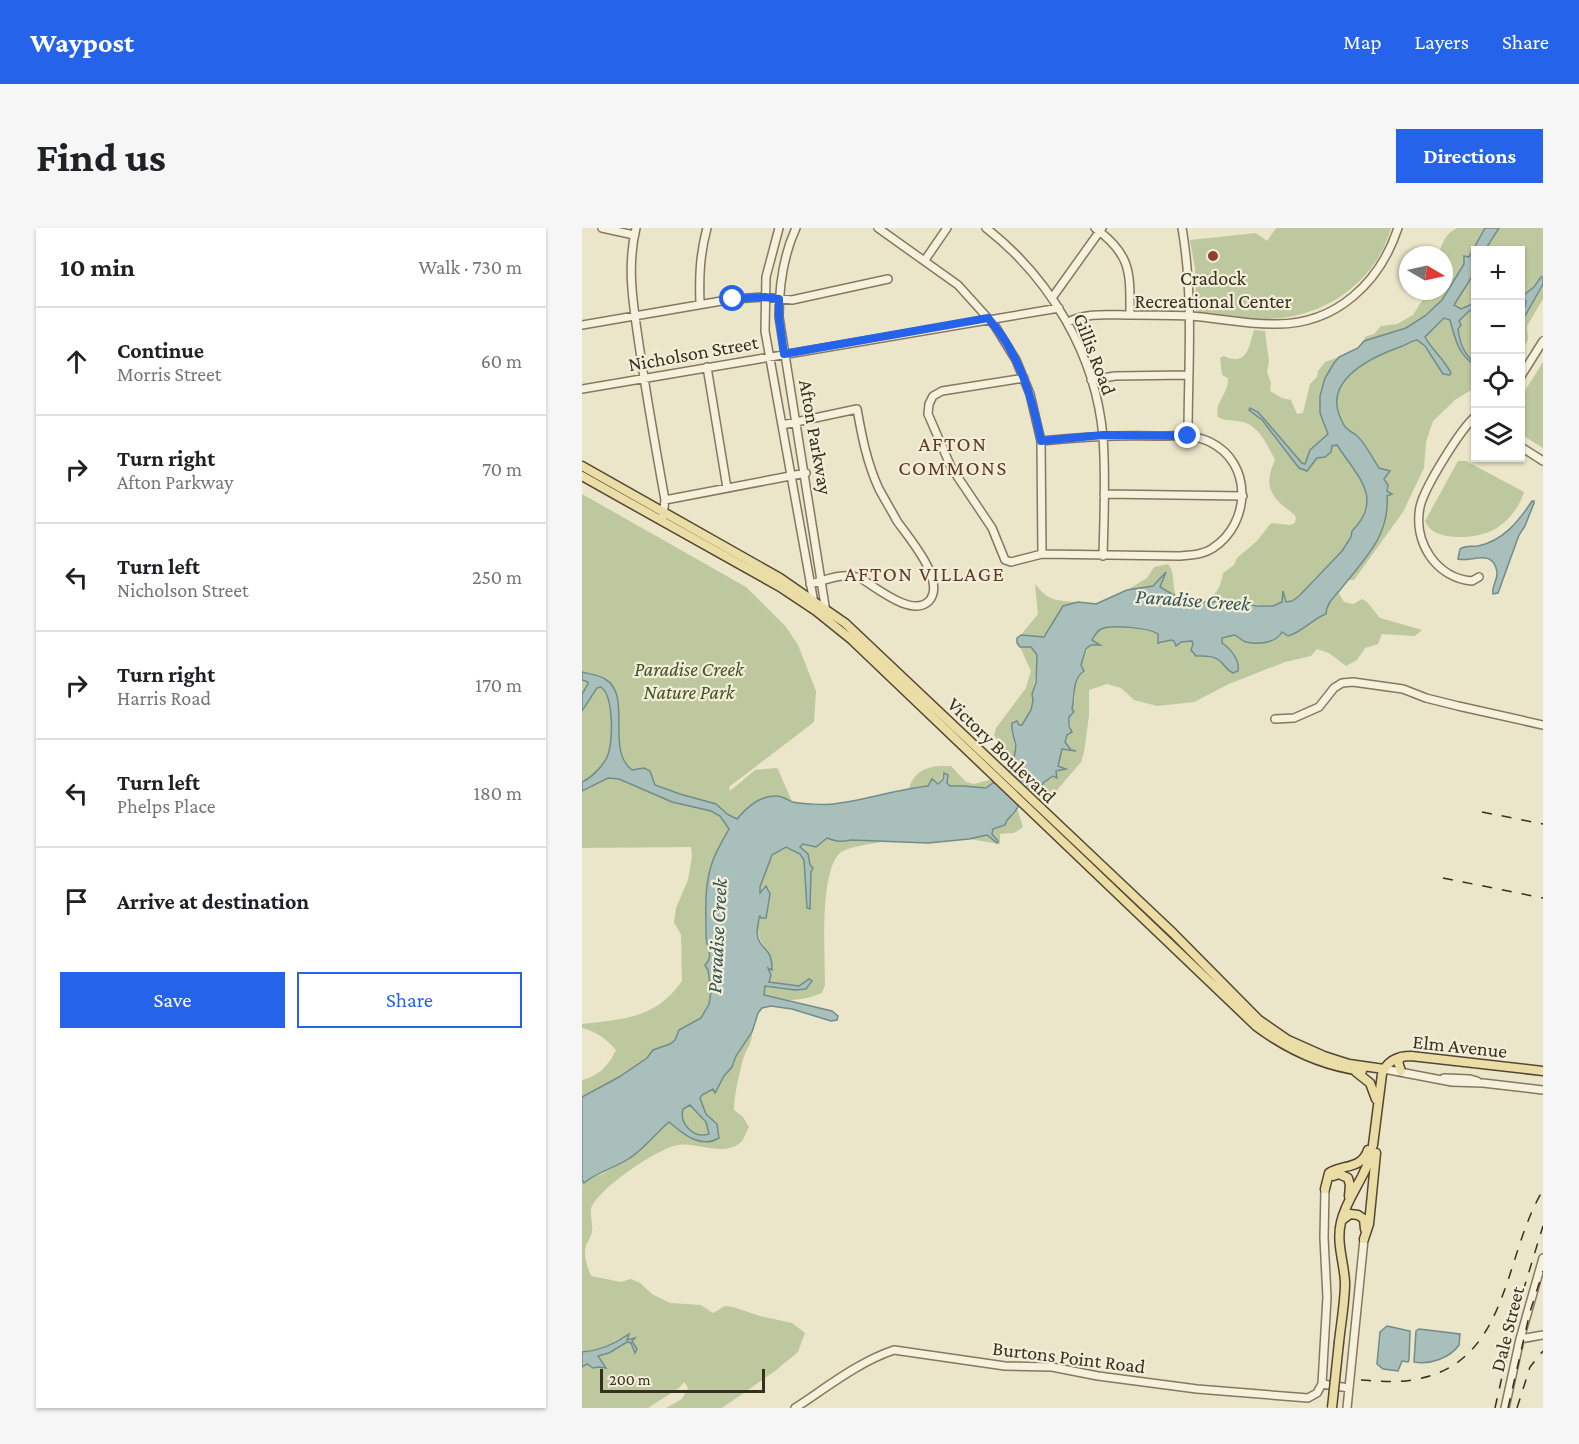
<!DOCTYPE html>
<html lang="en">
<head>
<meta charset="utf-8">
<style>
  :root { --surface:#fff; --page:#f6f6f6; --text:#202124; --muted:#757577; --line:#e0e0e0; --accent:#2563eb }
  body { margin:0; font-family:"Crimson Pro",serif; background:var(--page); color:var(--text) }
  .controls { position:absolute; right:18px; top:18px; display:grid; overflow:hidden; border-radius:0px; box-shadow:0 2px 4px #0004 }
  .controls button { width:54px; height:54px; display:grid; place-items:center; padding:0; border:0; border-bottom:2px solid var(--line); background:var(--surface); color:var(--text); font:30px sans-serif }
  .compass { position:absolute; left:817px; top:18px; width:54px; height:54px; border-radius:50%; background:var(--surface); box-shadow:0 2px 4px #0004; rotate:99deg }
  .scale { position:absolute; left:18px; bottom:15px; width:165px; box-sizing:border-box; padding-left:6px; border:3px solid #372f21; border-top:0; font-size:16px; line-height:21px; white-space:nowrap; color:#372f21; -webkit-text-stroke:4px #f3eed8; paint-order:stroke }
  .stop { position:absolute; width:18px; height:18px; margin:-14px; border:4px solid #2563eb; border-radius:50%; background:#fff }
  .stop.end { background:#2563eb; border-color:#fff; box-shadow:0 2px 6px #0008 }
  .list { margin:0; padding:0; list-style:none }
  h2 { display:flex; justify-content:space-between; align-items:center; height:78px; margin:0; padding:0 24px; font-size:26px }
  h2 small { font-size:20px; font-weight:400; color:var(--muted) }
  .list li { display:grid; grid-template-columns:39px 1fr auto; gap:18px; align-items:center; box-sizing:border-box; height:108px; padding:0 24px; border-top:2px solid var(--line) }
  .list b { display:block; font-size:22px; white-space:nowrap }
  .list p { margin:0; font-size:20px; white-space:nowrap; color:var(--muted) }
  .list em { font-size:20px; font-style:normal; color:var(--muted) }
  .actions { display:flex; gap:12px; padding:18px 24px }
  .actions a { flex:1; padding:14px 0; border:2px solid var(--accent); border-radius:0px; text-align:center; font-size:21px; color:var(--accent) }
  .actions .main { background:var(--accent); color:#fff }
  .icon { flex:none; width:33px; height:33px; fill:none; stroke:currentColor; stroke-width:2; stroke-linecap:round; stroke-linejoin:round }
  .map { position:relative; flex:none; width:961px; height:1180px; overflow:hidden; border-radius:0px }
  header { display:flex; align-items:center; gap:36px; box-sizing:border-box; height:84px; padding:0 30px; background:var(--accent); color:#fff }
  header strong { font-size:28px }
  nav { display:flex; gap:33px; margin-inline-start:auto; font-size:21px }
  .intro { display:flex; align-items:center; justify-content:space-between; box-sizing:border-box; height:144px; padding:0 36px }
  h1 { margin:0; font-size:42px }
  .button { padding:15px 27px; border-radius:0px; background:var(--accent); color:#fff; font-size:21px; font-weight:700 }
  main { display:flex; gap:36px; padding:0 36px }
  aside { flex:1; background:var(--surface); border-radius:0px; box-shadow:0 2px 4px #0004 }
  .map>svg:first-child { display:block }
</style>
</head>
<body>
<header>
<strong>Waypost</strong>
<nav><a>Map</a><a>Layers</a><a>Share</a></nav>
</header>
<div class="intro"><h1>Find us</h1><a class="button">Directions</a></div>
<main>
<aside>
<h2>10 min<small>Walk · 730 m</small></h2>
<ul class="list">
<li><svg class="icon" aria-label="ahead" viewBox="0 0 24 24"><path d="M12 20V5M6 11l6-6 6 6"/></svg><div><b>Continue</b><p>Morris Street</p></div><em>60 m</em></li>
<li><svg class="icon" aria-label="right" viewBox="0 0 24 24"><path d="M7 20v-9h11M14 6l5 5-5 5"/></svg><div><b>Turn right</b><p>Afton Parkway</p></div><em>70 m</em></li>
<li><svg class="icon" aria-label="left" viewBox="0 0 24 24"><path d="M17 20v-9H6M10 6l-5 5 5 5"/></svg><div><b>Turn left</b><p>Nicholson Street</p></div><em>250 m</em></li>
<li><svg class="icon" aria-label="right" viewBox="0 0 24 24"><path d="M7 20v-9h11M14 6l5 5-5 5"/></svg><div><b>Turn right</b><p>Harris Road</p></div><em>170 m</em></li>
<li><svg class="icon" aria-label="left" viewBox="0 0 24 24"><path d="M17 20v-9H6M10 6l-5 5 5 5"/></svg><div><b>Turn left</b><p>Phelps Place</p></div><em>180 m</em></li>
<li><svg class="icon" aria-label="arrive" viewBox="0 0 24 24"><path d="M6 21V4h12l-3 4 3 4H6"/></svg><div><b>Arrive at destination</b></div></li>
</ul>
<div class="actions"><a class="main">Save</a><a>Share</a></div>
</aside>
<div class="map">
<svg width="961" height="1180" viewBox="0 0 961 1180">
  <rect width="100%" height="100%" fill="#ebe5c9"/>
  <path fill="#bec89e" d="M694 0H809C793 56 740 91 683 91 660 92 636 86 614 84L613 40 608 12 674 5 685 13Z
    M875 0H903L889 26 886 30 883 27 882 36 868 59 860 72 843 88 824 100 782 113 783 109 792 106 799 98 815 96 831 87 846 63H862V27H857C859 16 864 5 875 0Z
    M917 0H961V49L948 63 939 69V22H903Z
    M893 44V75L879 81 872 77Z
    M961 56V71L945 98 946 111 939 127V95Z
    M893 80V135C882 126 878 116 876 101L879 97 877 93 887 83Z
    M862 90 868 91C873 110 876 127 893 137V160L874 171 851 193 844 214 842 240 821 284 772 352H766C787 325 807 306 805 268L809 266 805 263 802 251 804 246C793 236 785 223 777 211 773 206 770 207 766 203 762 200 759 192 757 187 747 159 774 139 796 128 806 123 828 112 838 113L859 142 866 138 858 131 843 109Z
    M672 102 683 103 687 133 685 144 689 155 688 163 700 170 709 172 715 186 721 185 728 156 735 149 736 143 743 134 757 129 752 135 738 185 746 206 728 222 723 236H720L676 184 673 186 709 227 713 236 726 239 735 229H743L749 225 750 218 755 217 781 254 785 274 779 295 776 297 760 323 731 352C726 362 715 372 704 374L702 366 701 374C680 384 659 369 637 372 634 373 631 375 628 375L623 373C635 366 639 358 641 345L652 337 655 330 675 313 689 295 708 297 713 295 714 289C710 283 704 281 699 276 684 262 685 250 693 232 686 218 677 198 661 194 652 192 645 194 636 189 632 173 647 167 646 150L640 147 638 130 642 128C665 139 667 119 672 102Z
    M961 134V220L939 206V169Z
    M876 233H884L942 264C938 278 926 294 913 301 897 311 851 315 843 293Z
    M0 266 164 359 204 399 216 417 234 463 232 494 147 559 148 563 173 542 194 540 196 541 210 574 200 569 167 577 155 591 145 586 134 576 126 582 138 588 147 601 137 619 124 665 123 708 127 720 126 742 129 763 127 776 122 786 119 790 97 802 93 812 88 816 71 822 65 830 37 849 0 869V852C17 848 27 837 34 822 23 810 15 804 0 800V796C43 791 73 791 100 753L99 707 92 694 94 680 106 652 110 628 109 619 0 620Z
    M586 336C594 345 589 359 595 369L578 359 582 345 571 358 545 362 565 350 572 339Z
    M453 356C466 373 475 373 496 374L459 410 439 407 456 386Z
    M756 364 762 374 771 376 780 371 785 374 798 390 840 402 833 408 800 406 796 416 783 420 775 432 764 438 747 425 735 421 729 428 703 434 647 456 612 474 575 478 552 472 539 460 525 456 507 462V488L502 524 499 534 470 568 459 572 446 565 451 562 460 560 461 555 473 548 478 540 476 538 480 521 489 522 483 514 485 507 489 503 487 489 493 470V457L500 444 499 437 507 418 515 416 510 412C513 407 514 403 519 401 530 396 567 400 576 407V414L579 416 585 412 610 413 611 416 609 420 616 429C627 426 644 435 657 438L652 425 640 415V410L652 406 660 412H686L696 410 700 404 721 401 737 388Z
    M445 418 452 422C459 434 453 448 451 460 450 467 452 473 449 480 447 486 443 491 440 497H437L429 504C434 516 436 535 426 545L420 539 425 537 426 531 412 507 414 500 444 460 449 443 438 419Z
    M358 538H369L384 554 392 556 410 551 415 555C398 564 385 557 367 559L361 545C359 561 339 557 327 561 331 545 343 539 358 538Z
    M435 580 441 599 432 605 418 606V616L387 611 405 607 415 615 416 613 410 606 411 601 420 597Z
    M245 609C254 614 259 613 269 612 278 612 289 613 299 614 290 616 264 619 258 625 237 644 243 728 243 757L240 765C221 773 201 775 181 767L183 758 213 762 224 761 230 753 217 758 187 754 186 739 190 741C192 718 169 718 178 687L180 690H184L188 666 181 664 178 665C178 648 187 625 203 619L218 626 223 632 228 681 229 644 231 640 228 637 226 626 217 619 221 616H238Z
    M170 804C170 818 164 820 161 832 157 846 152 868 152 882L161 889 167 899C164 904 162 912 158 915 141 929 115 914 96 917 76 920 14 962 9 981 8 988 11 997 10 1004 9 1009 6 1013 4 1017 1 1027 5 1038 9 1048L39 1054 49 1051 58 1055 70 1066 88 1075 119 1077 131 1085 143 1078 151 1079 178 1088 210 1095 223 1105 216 1124 193 1143 140 1180H84L100 1171 106 1160 102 1154 97 1160 66 1180H0V1139L5 1136 10 1140 16 1139 24 1140 16 1128 27 1125 45 1114 49 1115 53 1123 55 1121 50 1113 52 1110 44 1113 47 1107C33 1116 17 1123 0 1124V952L3 954 5 951 20 946 49 930 87 894C102 907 114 917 135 912L137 909 135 896 124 886 118 870 120 867 132 861 133 864 142 848 150 839 154 828Z
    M108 877 124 894 127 905C112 912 97 895 101 881Z"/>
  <path fill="#a9bfbc" stroke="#708d8a" stroke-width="1.5" fill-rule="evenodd" d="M903 0H917L903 22H894L893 44 872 77 879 81 893 75V80L887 83 877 93 879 97 876 101C878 116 882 126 893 135V137C876 127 873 110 868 92L862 90 843 109C850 122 862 131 869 145L868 147 861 146 843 118 835 112C829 113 824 117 818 119 790 129 740 152 759 191 763 201 765 201 774 207 782 213 791 231 797 240L808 243 802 251 806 257 805 263 810 266 805 268C808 309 781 332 758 362 752 369 744 376 744 386 730 391 721 404 706 408L700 404C694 415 676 417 664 414 659 413 657 408 652 407L640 410V415C649 421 658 432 656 443L651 445C645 442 644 439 639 434 632 427 622 428 614 428L609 422 611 416 610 413 599 414 594 418 592 413 589 412 576 415V406C567 400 530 396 519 401 514 404 513 407 510 412L518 417H509L504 421 499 437 502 443C490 451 493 468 490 481L492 484 487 489V498L490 504 485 507 483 514 489 522 494 523 480 521 476 538 484 541 474 543 475 550 471 548 461 555 458 563 451 562C442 568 439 574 434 582 430 589 425 589 423 597L411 601 410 606 416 613 415 615 405 607 387 611 346 615 269 612C260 614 254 614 245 610L234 619 221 616 218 619 226 626 228 637 231 640 229 644 228 681 225 680 222 632 218 626 204 619 190 627 178 659V665L184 658 188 666 184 690H179L178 688 177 689C177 694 175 700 175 705 177 723 191 718 190 742L186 740 189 747 187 754 217 758 227 751 230 753 224 761 213 762 183 758 182 767 250 783 256 788 255 792 249 793 210 781 189 778 180 780 176 785 170 804 154 828 150 839 142 848 133 865 131 861 120 867 118 870 124 886 135 896 137 910C118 921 101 906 87 894 74 905 62 921 48 930 35 939 11 946 2 955L0 952V869L37 849 65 830 71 822 88 816 93 812 97 802 119 790 127 776 129 763 126 742 123 737C133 727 123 718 124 706 124 683 122 658 130 635 134 623 141 612 147 601L138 588 129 583 90 574 37 551 26 550 0 563V554C9 550 19 540 24 531 32 518 32 468 19 459L15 460 0 483V466L6 456V454L0 452V444C7 446 17 447 23 451 51 467 23 522 50 542L62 540 68 543 73 557 98 566 134 576 145 586 155 591C164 580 177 568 193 568 200 567 205 572 211 574 219 576 244 577 252 576 285 572 316 561 346 558L350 551 356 556 361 551 362 545 366 547 365 555 368 558H381L404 560C418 548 429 552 432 529 433 524 435 518 433 514 431 506 429 504 430 495L435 493 437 497H440L449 482 451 473 450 466 454 454 455 427 449 419H438L435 415V410L439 407 462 409 481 378 496 374 514 376 545 362 571 358 584 344 578 359 595 369 628 375 638 372 666 375 674 378H691L700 374 701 363 704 374 710 373 717 368 760 323 769 309 770 303C803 270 774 247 755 217L750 218 749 224 743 229 735 230 725 243 717 240 680 192 667 182 668 180 676 184 720 235 723 236 728 222 746 206 738 185V168L743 150 752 135 757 129 776 120 782 113 824 100 843 88 860 72 868 59 882 36V28L887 29ZM108 877 124 894 127 906C112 911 97 896 101 881Z
    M959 49H961V56L939 95 944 73 942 71 939 74V69L952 59Z
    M950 273H952V275L943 298 937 307 916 365 911 366C909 359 916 352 915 344 911 319 888 335 876 331L878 321C884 317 889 319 896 318 921 313 937 293 950 273Z
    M805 1098 828 1103 827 1132 826 1134 820 1133 816 1143 801 1141 795 1136 798 1104Z
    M837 1101 878 1106 877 1117C868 1130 848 1137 832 1134L834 1103Z
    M47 1106 45 1112 53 1110 50 1113 55 1121 53 1125 49 1115 45 1114 27 1125 16 1128 24 1140 16 1139 11 1140 5 1136 0 1139V1124C17 1123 33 1116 47 1106Z"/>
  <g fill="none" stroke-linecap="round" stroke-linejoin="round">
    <g stroke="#85785f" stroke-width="10">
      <path id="minor" d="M20 0 52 7
        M54 0C44 41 52 81 58 123 65 172 74 222 83 272L81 288
        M197 0 184 49 183 103 232 375
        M214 0C201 28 197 58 197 89L244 384
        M296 0 376 57 413 98 434 132 448 166 459 213 460 326
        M404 0C468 50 514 127 521 209 524 249 522 289 521 328
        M513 0C550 27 548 45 548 87
        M600 0C612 69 606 139 606 208
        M343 32 365 0
        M470 70 520 0
        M118 75C117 48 118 26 125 0
        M486 94C505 84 527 87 549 87 568 87 589 87 608 88 637 90 666 97 695 96 755 96 798 54 816 0
        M0 97 151 71 183 69 210 72 306 51
        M125 139 145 260
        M939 148 961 113
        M442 150 360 163 351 168 347 176 346 186 369 239 410 300 423 332 429 334 460 326 596 328C608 327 621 327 631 320 669 295 671 235 628 214 611 206 592 208 574 208 535 207 498 209 459 213
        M509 152 533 148 606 147
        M0 161 477 80
        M894 188C879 200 842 260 838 279 831 314 854 350 890 353L897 349
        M200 197 275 181C280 209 285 235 297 261 303 272 309 282 315 293 326 309 365 353 347 373 330 390 294 359 278 350 259 344 245 352 228 356
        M939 219 961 233
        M522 266 661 268
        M83 272 224 245
        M693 491 712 490 737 479 752 460 760 455 771 454 821 461 844 470 876 478 961 497
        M802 841 870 854 901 855 961 862
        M862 850 888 851 895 853
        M938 1111 961 1107
        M740 1156 745 1069 742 1010 743 961
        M213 1180C244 1160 276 1134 312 1122L423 1138 470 1139 516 1148 615 1161 726 1170 735 1165 740 1156 767 1160
        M765 1180 782 1011
        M923 1180 938 1111 961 1030"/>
    </g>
    <g stroke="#544633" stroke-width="11">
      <path id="major" d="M0 238 198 350 263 395 591 705 677 792 706 812 742 828 767 836 802 841
        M0 248 198 359 234 383 270 412 674 798C706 822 741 838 780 843
        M819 829 816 834 819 843
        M774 844 788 855 794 871
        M791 917 800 846C805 833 816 828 829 828L961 843
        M751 948 757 946 766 950 768 957 767 968
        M743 961 747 945C761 936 779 942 786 922
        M760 992 768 986 776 987 782 991 783 1001
        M782 1011 787 996 794 925
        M757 1114C759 1095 763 1074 763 1054 762 1034 754 1015 759 994 765 968 785 948 790 922"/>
    </g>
    <use href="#minor" stroke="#f6f1dc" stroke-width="7"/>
    <use href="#major" stroke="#eadda5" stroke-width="8"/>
    <path stroke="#372f21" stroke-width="1.5" stroke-dasharray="10 10" stroke-linecap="butt" d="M900 584 961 596
      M861 650 961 670
      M779 1152C796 1153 813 1155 830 1152 928 1137 920 1030 961 962
      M913 1180 934 1086 961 998
      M926 1180 948 1084 961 1043
      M935 1180 948 1139 961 1123"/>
    <g stroke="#544633" stroke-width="11" stroke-linecap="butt">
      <path id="major-bridge" d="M750 1180 757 1114"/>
    </g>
    <use href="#major-bridge" stroke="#eadda5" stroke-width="8"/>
  </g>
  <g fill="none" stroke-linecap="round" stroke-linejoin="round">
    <path stroke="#2563eb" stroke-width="8" d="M151 71 183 69 197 71V89L202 126 406 90C437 125 450 168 459 213L521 207 606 208"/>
  </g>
  <circle fill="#8f3f35" stroke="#f3eed8" stroke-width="2" cx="631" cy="28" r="6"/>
  <g text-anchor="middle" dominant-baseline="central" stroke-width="4.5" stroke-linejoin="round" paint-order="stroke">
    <g font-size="20" fill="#372f21" stroke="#f3eed8">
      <text x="631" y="50">Cradock<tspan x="631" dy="23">Recreational Center</tspan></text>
    </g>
    <g font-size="20" fill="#372f21" stroke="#f3eed8">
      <text transform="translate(111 125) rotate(-10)">Nicholson Street</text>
      <text transform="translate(513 126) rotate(69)">Gillis Road</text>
      <text transform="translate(234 209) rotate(80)">Afton Parkway</text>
      <text transform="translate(420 522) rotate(44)">Victory Boulevard</text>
      <text transform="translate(878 818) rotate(6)">Elm Avenue</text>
      <text transform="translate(925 1101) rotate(-76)">Dale Street</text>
      <text transform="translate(487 1129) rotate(7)">Burtons Point Road</text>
    </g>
    <g font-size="20" font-style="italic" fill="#43522a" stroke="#f3eed8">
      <text x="107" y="441">Paradise Creek<tspan x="107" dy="23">Nature Park</tspan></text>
    </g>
    <g font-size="21" letter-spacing="1.5" fill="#603825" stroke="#f3eed8">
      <text x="371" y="216">AFTON<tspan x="371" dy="24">COMMONS</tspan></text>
      <text x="343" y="346">AFTON VILLAGE</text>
    </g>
    <g font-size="21" font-style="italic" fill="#325355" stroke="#f3eed8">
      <text transform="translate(611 372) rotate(4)">Paradise Creek</text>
      <text transform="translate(135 708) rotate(-87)">Paradise Creek</text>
    </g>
  </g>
</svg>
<div class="controls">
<button>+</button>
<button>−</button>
<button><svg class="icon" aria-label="locate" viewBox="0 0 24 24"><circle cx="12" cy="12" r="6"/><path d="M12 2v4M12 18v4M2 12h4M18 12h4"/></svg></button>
<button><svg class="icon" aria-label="layers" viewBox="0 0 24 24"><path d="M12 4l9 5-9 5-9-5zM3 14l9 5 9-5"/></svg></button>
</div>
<svg class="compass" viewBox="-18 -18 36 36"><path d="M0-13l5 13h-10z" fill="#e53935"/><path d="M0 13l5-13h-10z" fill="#757577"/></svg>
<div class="scale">200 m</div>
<div class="stop" style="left:151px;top:71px"></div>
<div class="stop end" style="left:606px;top:208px"></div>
</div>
</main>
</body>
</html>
